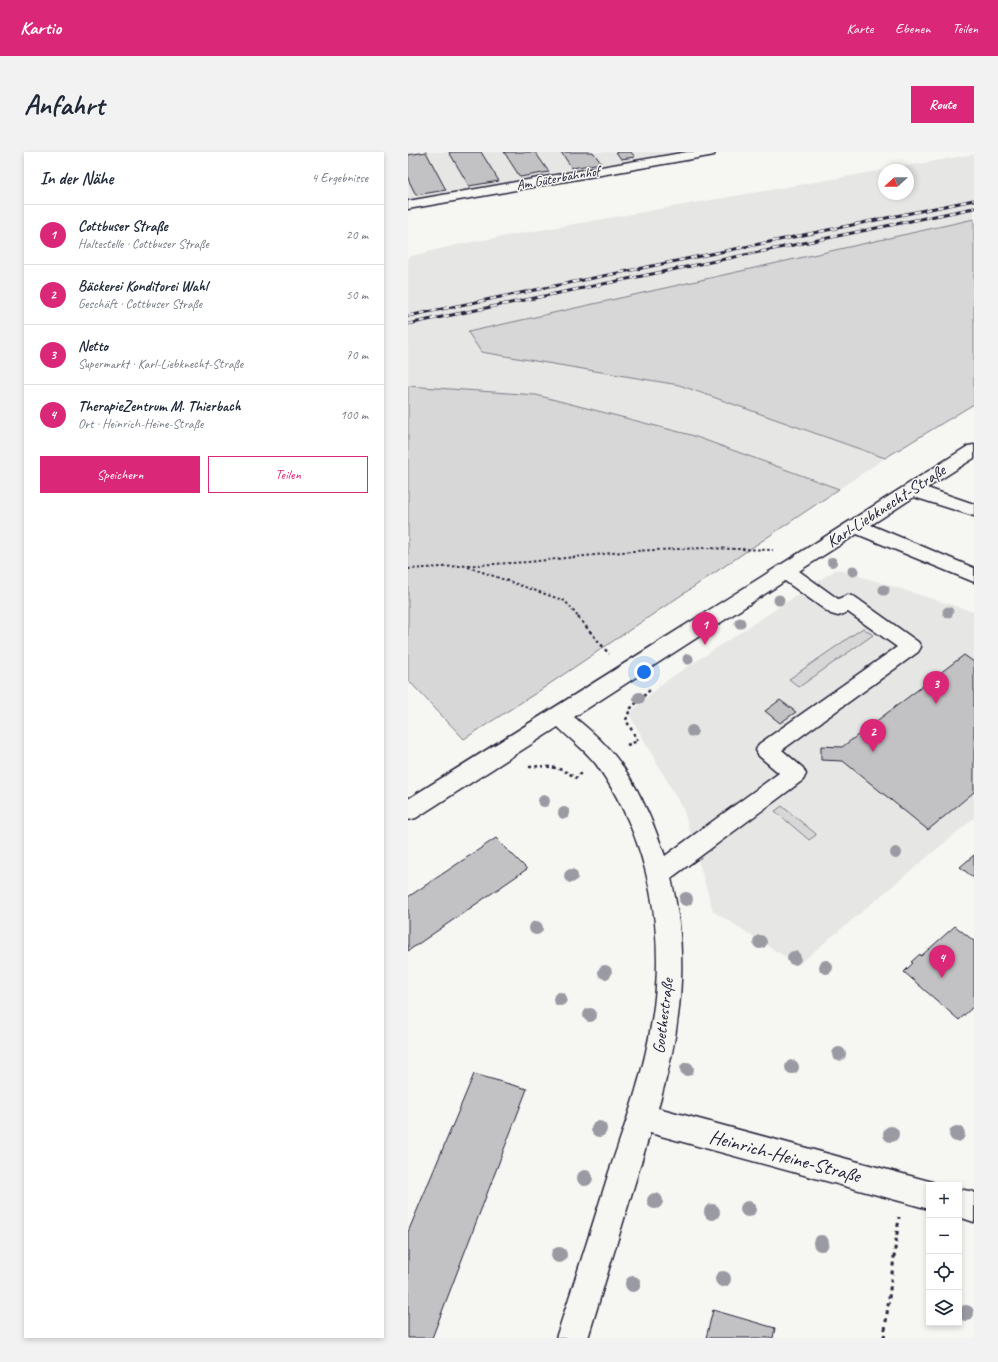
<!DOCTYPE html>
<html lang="de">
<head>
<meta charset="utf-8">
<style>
  :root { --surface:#fff; --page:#f2f2f3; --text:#1f2937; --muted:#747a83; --line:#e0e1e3; --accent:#db2777 }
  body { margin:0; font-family:Caveat,sans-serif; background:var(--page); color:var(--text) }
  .controls { position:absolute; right:12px; bottom:12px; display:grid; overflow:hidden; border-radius:0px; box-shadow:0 2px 6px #0003 }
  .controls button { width:36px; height:36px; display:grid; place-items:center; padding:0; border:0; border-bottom:1px solid var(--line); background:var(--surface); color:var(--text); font:20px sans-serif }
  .compass { position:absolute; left:470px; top:12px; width:36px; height:36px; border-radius:50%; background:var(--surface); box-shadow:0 2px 6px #0003; rotate:248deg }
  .you { position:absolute; left:236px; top:520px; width:14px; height:14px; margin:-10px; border:3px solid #fff; border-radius:50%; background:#1a73e8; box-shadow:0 0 0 6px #1a73e833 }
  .badge { display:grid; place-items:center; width:26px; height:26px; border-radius:50%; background:var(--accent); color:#fff; font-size:13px; font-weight:700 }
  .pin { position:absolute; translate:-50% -33px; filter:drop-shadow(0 1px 2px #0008) }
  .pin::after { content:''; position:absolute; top:21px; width:14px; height:12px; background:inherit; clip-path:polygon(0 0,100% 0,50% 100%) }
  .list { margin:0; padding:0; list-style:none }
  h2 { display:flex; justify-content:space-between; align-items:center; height:52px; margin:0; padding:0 16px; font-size:17px }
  h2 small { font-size:13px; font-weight:400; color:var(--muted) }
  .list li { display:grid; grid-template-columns:26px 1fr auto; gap:12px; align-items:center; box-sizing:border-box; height:60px; padding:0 16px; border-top:1px solid var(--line) }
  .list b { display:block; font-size:15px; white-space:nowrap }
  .list p { margin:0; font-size:13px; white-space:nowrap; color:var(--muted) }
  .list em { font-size:13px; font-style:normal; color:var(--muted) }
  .actions { display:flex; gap:8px; padding:12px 16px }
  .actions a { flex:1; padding:9px 0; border:1px solid var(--accent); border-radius:0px; text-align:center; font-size:14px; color:var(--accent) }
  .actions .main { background:var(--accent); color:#fff }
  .icon { flex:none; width:22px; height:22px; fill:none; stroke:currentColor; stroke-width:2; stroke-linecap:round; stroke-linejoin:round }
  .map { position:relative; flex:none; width:566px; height:1186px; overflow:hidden; border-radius:0px }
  header { display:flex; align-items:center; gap:24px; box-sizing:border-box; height:56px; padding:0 20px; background:var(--accent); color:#fff }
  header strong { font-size:19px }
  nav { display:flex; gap:22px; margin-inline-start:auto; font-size:14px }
  .intro { display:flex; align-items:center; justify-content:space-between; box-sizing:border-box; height:96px; padding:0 24px }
  h1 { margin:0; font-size:28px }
  .button { padding:10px 18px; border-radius:0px; background:var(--accent); color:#fff; font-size:14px; font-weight:700 }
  main { display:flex; gap:24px; padding:0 24px }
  aside { flex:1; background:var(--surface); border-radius:0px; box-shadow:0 2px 6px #0003 }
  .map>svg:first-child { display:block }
</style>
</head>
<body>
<header>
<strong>Kartio</strong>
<nav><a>Karte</a><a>Ebenen</a><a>Teilen</a></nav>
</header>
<div class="intro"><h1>Anfahrt</h1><a class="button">Route</a></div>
<main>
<aside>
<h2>In der Nähe<small>4 Ergebnisse</small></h2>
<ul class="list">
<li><span class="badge">1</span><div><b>Cottbuser Straße</b><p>Haltestelle · Cottbuser Straße</p></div><em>20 m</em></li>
<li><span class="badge">2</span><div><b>Bäckerei Konditorei Wahl</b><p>Geschäft · Cottbuser Straße</p></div><em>50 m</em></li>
<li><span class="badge">3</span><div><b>Netto</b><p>Supermarkt · Karl-Liebknecht-Straße</p></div><em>70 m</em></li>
<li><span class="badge">4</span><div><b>TherapieZentrum M. Thierbach</b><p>Ort · Heinrich-Heine-Straße</p></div><em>100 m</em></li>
</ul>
<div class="actions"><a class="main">Speichern</a><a>Teilen</a></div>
</aside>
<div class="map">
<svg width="566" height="1186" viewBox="0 0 566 1186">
  <rect width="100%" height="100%" fill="#f6f6f2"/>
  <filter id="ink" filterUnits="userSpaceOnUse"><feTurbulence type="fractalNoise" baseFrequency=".025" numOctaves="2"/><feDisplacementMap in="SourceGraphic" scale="8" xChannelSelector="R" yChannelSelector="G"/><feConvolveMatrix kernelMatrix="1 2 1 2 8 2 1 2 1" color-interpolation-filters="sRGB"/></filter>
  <g filter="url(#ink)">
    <path fill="#e6e6e4" d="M0 0H282L0 48Z
      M566 2V67L61 180 73 200 271 233 477 306 431 337 283 283 128 243 0 234V105L47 93 476 18V42H500V18H477Z
      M429 417 566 460V666L390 813 305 759 276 659 221 562 255 531Z"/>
    <path fill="#d7d7d7" stroke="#7c7c89" d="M566 67V252L477 306 271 233 73 200 60 180Z
      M0 234 128 243 283 283 431 337 128 541 56 587 0 528Z
      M455 476 465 483 391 535 381 527Z
      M374 654 408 682V683L401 688 367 659Z"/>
    <path fill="#c2c2c4" stroke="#22223b" d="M18 0 38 38 8 43 0 27V3Z
      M41 0H73L91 29 61 34Z
      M96 0H127L141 20 112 25Z
      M153 0H185L193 11 164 16Z
      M208 0H223L227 5 213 7Z
      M556 503 566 510V640L520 678 435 609 413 608V594L434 595Z
      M372 548 388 560 372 571 357 559Z
      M88 686 119 717 0 799V745Z
      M566 703V726L552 715Z
      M547 774 566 789V854L551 868 496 820 505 811 503 810 512 802 513 804Z
      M66 922 119 937 24 1186H0V1080Z
      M305 1158 367 1176 365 1186H298Z"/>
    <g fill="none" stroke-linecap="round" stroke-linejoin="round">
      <g stroke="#22223b" stroke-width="3">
        <path id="minor" d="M279 0H307L306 3 301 4 0 57V49Z
          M566 293V306L519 336 566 352V364L506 345 463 373 566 416V430L449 382 391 419 430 447 440 443 447 445 510 490 513 495 510 500 374 598 395 616 398 622 395 628 263 726C282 806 273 879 250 956L521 1029 531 1033H521V1057L242 981 180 1186H148C166 1131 184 1075 201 1020 218 970 236 921 244 868 259 780 240 684 188 612 177 598 162 587 150 575L8 666 0 668V647C187 531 374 412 560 294ZM377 429 423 462 430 464 440 460 489 495 351 592 348 598 351 604 371 621 257 704C244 667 226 623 198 594 188 583 177 574 166 565Z
          M551 1037 566 1040V1070L551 1065Z"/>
      </g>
      <path stroke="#22223b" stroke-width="2" stroke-dasharray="2.5 2.5" stroke-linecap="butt" d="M60 415 157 449 171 466
        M0 417 120 410 224 399 296 396 365 398"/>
      <path stroke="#22223b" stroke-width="2.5" stroke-dasharray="3 3" stroke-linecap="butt" d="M170 465 201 502
        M219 593 230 589 218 568 222 557 243 537
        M121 615C139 613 153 615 168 626L174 620"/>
      <path stroke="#22223b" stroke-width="3" stroke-dasharray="4 4" stroke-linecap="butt" d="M476 1186 491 1065"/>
      <use href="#minor" fill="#f6f6f2" fill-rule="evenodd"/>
      <g stroke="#22223b" stroke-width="3">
        <path id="rail" d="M0 164 566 48
          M0 172 566 56"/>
      </g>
      <use href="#rail" stroke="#f6f6f2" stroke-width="2" stroke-dasharray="6" stroke-linecap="butt"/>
    </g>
    <g fill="#9a9aa3">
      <circle cx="424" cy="410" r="5"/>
      <circle cx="445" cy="419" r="5.5"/>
      <circle cx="476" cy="438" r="5.5"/>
      <circle cx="371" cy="448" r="5.5"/>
      <circle cx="540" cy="460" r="5.5"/>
      <circle cx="332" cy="471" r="5.5"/>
      <circle cx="280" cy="507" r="5.5"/>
      <circle cx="231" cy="546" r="6"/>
      <circle cx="284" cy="579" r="6"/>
      <circle cx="136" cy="649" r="6"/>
      <circle cx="156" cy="661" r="6"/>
      <circle cx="488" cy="701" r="6"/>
      <circle cx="163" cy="724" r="7"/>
      <circle cx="278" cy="747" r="7"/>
      <circle cx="128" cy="776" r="7"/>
      <circle cx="352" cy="790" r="7"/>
      <circle cx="386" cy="806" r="7"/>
      <circle cx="418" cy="815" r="7"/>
      <circle cx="197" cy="820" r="7"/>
      <circle cx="152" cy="847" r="7"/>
      <circle cx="182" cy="863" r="7"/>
      <circle cx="431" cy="902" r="7"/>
      <circle cx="384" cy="915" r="7"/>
      <circle cx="279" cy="917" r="7"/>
      <circle cx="191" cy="977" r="8"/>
      <circle cx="483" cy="982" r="8"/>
      <circle cx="549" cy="982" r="8"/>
      <circle cx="177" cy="1026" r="8"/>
      <circle cx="247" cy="1049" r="8"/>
      <circle cx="340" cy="1057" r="8"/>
      <circle cx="304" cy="1060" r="8"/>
      <circle cx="413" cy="1091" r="8"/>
      <circle cx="151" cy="1103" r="8"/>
      <circle cx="315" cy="1127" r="8"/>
      <circle cx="225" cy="1132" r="8"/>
      <circle cx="558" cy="1161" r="8"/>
    </g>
  </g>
  <g text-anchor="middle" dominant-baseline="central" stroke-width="3" stroke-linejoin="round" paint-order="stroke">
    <g font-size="14" fill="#22223b" stroke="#f6f6f2">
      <text transform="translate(150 26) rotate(-10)">Am Güterbahnhof</text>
    </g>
    <g font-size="17" fill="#22223b" stroke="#f6f6f2">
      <text transform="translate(478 354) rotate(-33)">Karl-Liebknecht-Straße</text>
      <text transform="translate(255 864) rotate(-83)">Goethestraße</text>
    </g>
    <g font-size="20" fill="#22223b" stroke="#f6f6f2">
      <text transform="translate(377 1004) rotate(15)">Heinrich-Heine-Straße</text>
    </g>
  </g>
</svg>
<div class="controls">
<button>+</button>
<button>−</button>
<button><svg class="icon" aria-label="locate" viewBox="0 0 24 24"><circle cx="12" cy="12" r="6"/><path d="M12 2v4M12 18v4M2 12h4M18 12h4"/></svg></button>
<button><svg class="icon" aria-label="layers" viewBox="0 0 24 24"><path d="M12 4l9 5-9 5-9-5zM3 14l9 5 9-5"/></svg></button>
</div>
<svg class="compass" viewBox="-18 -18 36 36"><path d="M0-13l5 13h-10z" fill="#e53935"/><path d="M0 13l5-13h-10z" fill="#747a83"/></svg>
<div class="you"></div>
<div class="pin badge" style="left:297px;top:493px">1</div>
<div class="pin badge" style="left:465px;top:600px">2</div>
<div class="pin badge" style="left:528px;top:552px">3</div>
<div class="pin badge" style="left:534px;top:826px">4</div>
</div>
</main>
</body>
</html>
